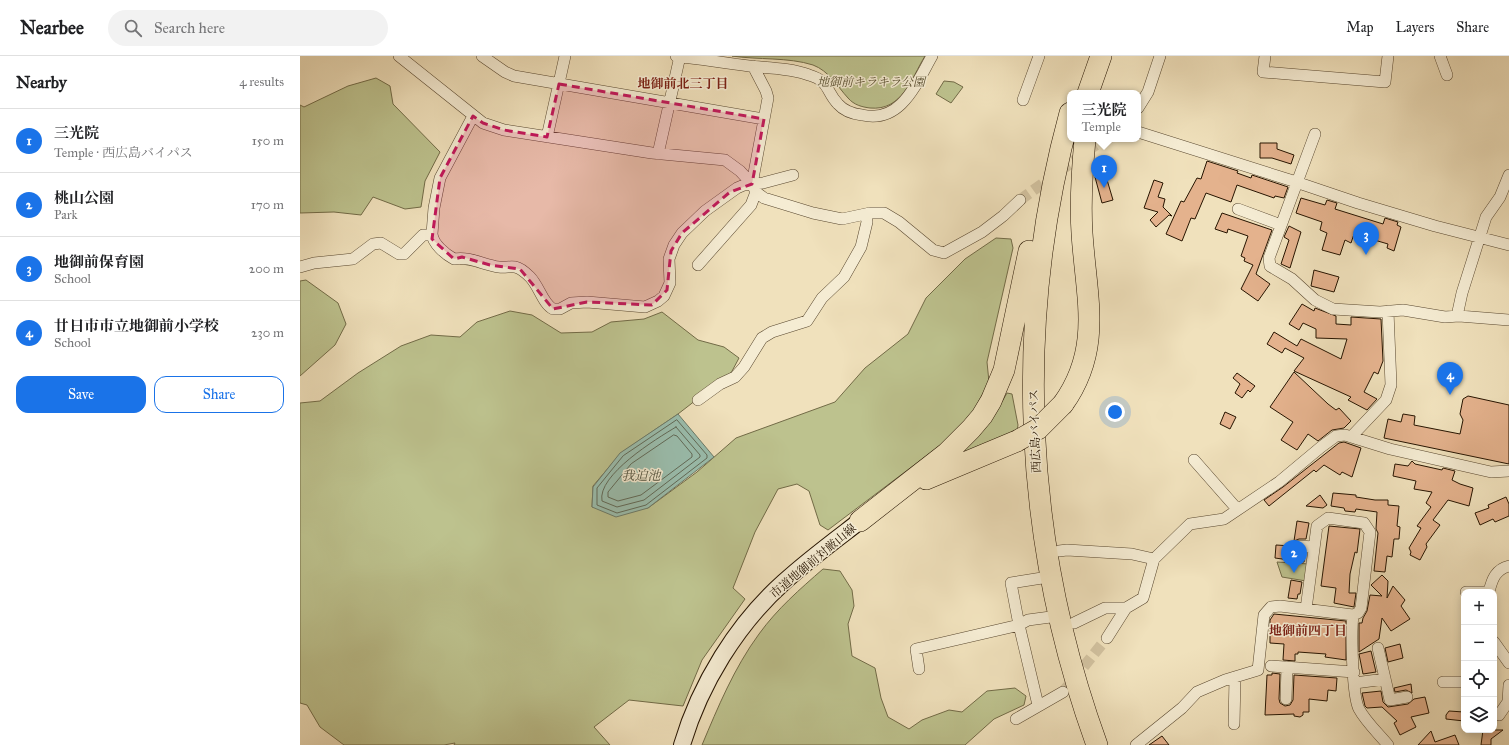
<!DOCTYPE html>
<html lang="en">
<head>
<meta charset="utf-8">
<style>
  :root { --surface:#fff; --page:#f2f2f2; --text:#202124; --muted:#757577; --line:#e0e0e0; --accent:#1a73e8 }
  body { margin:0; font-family:"IM FELL Great Primer","Noto Serif JP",serif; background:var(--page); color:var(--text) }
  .controls { position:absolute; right:12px; bottom:12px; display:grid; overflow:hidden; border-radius:8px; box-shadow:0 2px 10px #0003 }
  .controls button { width:36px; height:36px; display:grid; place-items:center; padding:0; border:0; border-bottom:1px solid var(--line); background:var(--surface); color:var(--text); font:20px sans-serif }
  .you { position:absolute; left:815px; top:356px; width:14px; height:14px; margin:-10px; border:3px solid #fff; border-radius:50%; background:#1a73e8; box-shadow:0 0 0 6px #1a73e833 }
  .badge { display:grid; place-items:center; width:26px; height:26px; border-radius:50%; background:var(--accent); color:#fff; font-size:13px; font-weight:700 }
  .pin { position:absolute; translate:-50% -33px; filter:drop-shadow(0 1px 2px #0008) }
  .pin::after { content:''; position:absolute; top:21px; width:14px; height:12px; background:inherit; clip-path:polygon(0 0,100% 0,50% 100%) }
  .popup { position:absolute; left:767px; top:34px; width:74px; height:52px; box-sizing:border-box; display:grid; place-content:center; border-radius:8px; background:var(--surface); filter:drop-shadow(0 1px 3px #0005); font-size:13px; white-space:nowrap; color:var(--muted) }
  .popup b { font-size:15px; color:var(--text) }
  .popup::after { content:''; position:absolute; left:50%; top:100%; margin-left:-8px; border:8px solid transparent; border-top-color:var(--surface) }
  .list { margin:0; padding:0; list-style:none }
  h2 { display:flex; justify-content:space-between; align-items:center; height:52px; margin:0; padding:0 16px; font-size:17px }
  h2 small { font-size:13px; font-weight:400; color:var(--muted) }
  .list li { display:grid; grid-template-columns:26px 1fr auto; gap:12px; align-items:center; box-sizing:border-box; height:64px; padding:0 16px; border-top:1px solid var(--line) }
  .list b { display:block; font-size:15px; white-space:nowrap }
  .list p { margin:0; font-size:13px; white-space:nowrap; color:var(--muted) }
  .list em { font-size:13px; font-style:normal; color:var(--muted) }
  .actions { display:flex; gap:8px; padding:12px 16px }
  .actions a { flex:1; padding:9px 0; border:1px solid var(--accent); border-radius:12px; text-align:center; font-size:14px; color:var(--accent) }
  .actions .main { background:var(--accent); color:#fff }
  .icon { flex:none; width:22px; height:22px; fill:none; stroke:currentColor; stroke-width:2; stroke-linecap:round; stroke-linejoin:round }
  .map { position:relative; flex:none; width:1209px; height:689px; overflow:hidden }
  header { display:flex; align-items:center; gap:24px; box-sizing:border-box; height:56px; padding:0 20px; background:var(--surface); border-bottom:1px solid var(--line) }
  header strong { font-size:19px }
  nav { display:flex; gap:22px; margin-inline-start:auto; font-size:14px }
  .search { width:280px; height:36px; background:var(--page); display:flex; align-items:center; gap:10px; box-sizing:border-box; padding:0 14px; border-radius:22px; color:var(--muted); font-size:15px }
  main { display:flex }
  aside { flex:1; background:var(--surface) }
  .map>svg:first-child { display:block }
</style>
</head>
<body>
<header>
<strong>Nearbee</strong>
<div class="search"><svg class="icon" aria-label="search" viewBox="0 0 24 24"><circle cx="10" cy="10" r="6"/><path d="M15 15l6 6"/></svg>Search here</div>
<nav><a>Map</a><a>Layers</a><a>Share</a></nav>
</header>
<main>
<aside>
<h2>Nearby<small>4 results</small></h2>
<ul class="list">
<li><span class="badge">1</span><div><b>三光院</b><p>Temple · 西広島バイパス</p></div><em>150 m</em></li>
<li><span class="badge">2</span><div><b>桃山公園</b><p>Park</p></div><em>170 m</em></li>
<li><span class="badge">3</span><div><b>地御前保育園</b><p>School</p></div><em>200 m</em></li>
<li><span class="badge">4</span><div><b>廿日市市立地御前小学校</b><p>School</p></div><em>230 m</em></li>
</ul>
<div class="actions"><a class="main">Save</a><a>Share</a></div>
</aside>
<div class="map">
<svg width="1209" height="689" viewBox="0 0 1209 689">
  <rect width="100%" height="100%" fill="#f0e1bc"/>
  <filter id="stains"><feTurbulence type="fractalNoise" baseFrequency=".005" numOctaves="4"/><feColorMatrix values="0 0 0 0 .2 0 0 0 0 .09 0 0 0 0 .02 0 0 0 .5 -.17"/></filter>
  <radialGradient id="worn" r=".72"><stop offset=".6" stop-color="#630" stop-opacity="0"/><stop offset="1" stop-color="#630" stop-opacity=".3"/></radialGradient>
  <path fill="#bdc28e" stroke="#726b47" d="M432 0H625C611 23 602 55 570 52 562 51 554 49 548 42 537 30 529 15 513 9 488 1 458 4 432 0Z
    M76 22 90 30 93 48 140 96 125 125 121 151 105 153 73 141 61 159 34 156 0 157V49L4 51 48 30Z
    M644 25 654 26 663 31 651 47 636 38Z
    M696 182 711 183 713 192 687 306 689 326 673 356 642 388 528 474 520 469 509 435 497 428 478 433 455 476 433 532 445 543 402 604 383 650 329 644 294 671 310 689H154L155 687 144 689H44L20 671 7 649 0 647V347L20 345 58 317 101 290 131 279 160 281 177 266 210 255 232 259 261 277 292 276 311 266 344 263 362 256 398 284 424 291 439 302 431 317 378 358 321 397 293 430 292 451 348 452 397 416 436 382 535 346 565 312 608 278 626 242 665 203Z
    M6 224 38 247 46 268 35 289 0 320V225Z
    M707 337 712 338 718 369 717 375 664 397 661 393C681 377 695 359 707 337Z
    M977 506 1009 508 1006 525 982 521Z
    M523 513 540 515 552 534 554 550 548 568 552 600 575 612 581 642 588 661 609 673 622 664 649 654 662 656 687 635 715 632 726 640 724 649 694 663 665 689H402C418 651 434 612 459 578 477 553 500 533 523 513Z"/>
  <path fill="#9abeae" stroke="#6c7a68" d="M378 358 414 401 348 452 316 461 292 451 293 431 320 397Z"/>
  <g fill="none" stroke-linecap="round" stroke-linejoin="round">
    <path stroke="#606957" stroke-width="1" d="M377 364 407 399V402L346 449 317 457 297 449V432L323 400Z
      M376 371 400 399V401L344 444 317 451 302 445C297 419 356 383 376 371Z
      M374 379 377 380 392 398V401L341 439 318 445 308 441V436L331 408Z"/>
  </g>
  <path fill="#e4b28d" stroke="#261400" d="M960 87H977V93L994 99 991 108 972 102H960Z
    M907 105 938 115 937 117 951 122 952 119 988 131 984 142 975 140 974 142 937 129 931 146 906 137 895 163 891 162 882 185 866 178 881 145 884 146 897 122 901 123Z
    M805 117 813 144 802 147 795 121Z
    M854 124 863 127 858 141 865 143 863 151 872 160 869 159 856 171 850 164 858 156 844 152Z
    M1001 142 1025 149 1027 144 1037 147 1035 153 1083 168 1085 162 1098 166 1097 169 1101 171 1094 195 1087 192 1088 188 1054 178 1051 187 1045 184 1040 199 1022 194 1027 177 1020 174 1022 166 996 157Z
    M922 157 972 174 956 218 970 228 958 245 941 233 953 209 944 205 945 202 941 200 948 180 928 173 927 177 915 173Z
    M989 170 1001 176 990 212 981 208 989 184 984 181Z
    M1014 214 1039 221 1034 236 1011 230Z
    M1002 248 1014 255 1015 252 1036 260V268L1051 269V261L1081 263 1083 305 1078 318 1074 316 1064 336 1077 343 1067 354 1048 344 1051 341 994 315 1004 302 985 292 982 297 967 288 974 276 997 290 1001 283 1041 303 1047 283 1016 282V273L1003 267 999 274 989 268Z
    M994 316 1028 348 1036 354 1039 352 1051 365 1044 372 1032 374 1018 385 1008 378 997 394 981 384 993 366 970 351Z
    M937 317 955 330 950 336 948 334 942 342 935 337 940 328 933 322Z
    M1168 340 1209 349V408L1084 382 1088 363 1101 366 1103 358 1115 360 1114 369 1160 378 1163 364 1160 358 1163 343Z
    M925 356 936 361 930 373 920 368Z
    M1044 386 1061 392 1052 421 1042 416 1040 419 1024 409 1016 416 1014 414 969 450 964 444 983 431 1039 387Z
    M1112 405 1115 408 1142 414 1143 412 1155 415 1152 424 1160 428 1173 432 1169 450 1148 444 1133 464 1140 469 1126 488 1127 491 1120 504 1110 499 1111 496 1109 492 1121 472 1117 470 1131 451 1126 447 1132 436 1114 433 1116 425 1093 420 1095 408 1108 410Z
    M1033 437 1056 439V441L1075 444H1088V449L1099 450 1097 470 1100 471 1099 483H1094L1092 501 1087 500 1085 516 1074 515 1078 477 1076 473 1077 456 1056 453 1055 456 1045 455 1044 452 1031 450Z
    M1020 439 1027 449 1023 452 1006 450Z
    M1206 441 1209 448V460L1195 466 1193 463 1180 469 1175 457 1189 452 1188 449Z
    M997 465 1009 467 1006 483H999L994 485Z
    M1029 470 1060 473 1057 497 1055 496 1050 518 1049 537H1056L1054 551 1034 547 1036 532 1021 530Z
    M976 489 992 490 995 496 1005 497 1004 506 975 502Z
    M1082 519 1088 525 1087 542 1093 530 1105 544 1101 550 1110 563 1091 575 1082 562 1079 583 1059 596V567H1062L1063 562 1067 555 1070 539 1082 540 1071 529Z
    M991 524 1002 526 1000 538H998L997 543 988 542Z
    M974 558 1046 565V604L1025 601 1026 598 998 596V598H995V605L983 604 984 588 970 587V564Z
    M1100 588 1103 602 1088 606 1085 592Z
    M1071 595 1076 616 1063 618 1059 598Z
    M972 617 980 618 979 643 980 647 985 650 990 649 993 644 994 619 1037 622 1036 635 1028 634 1027 645 1009 643V656H1003V659L1000 661 994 660V658L965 659 967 619H972Z
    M1111 628 1112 637 1106 634 1095 636 1094 632Z
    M1081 635 1083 646 1088 651 1108 648 1114 643 1125 641 1129 657 1111 661 1116 671 1100 679 1094 667 1097 665 1082 651 1067 652 1065 650 1062 637Z
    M1149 655 1164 656V665L1146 663V659Z
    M1183 674H1203L1191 683V689H1181Z
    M1131 675 1135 686 1155 679 1159 689H1118Z
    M862 680 869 689H849Z"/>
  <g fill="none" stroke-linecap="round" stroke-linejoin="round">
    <path stroke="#d2c2a0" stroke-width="11" stroke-dasharray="11 5.5" stroke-linecap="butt" d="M720 144 804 83
      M763 636 807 582"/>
    <g stroke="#58472f" stroke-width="12">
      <path id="street" d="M99 0 183 67 204 74 352 97 425 104 440 115 452 128 456 136 464 142 513 157 542 163 570 157H584L599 166 633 194 644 197 682 176 703 160 720 144
        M182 0 205 16 214 20 464 63
        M376 0C401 3 425 7 449 10 468 12 490 12 509 19 530 25 526 36 538 48 544 55 554 58 562 59 601 68 616 28 632 0
        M965 0 963 16 1085 26 1088 0
        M1140 0 1147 19
        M723 44 739 0
        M838 52 848 36 860 0
        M838 76 990 124 1058 147 1135 170 1209 189
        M1015 78 969 202 970 210 992 223 1015 244 1033 253 1080 256 1103 254 1145 261 1159 260 1209 264
        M247 81 265 0
        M358 98 380 0
        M452 128 468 42 466 35 453 10
        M938 153 981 169
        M132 178 134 152 140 122 173 60
        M398 209 451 149 456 136
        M0 211 14 207 53 203 73 188 81 187 99 198H104L123 179 132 178C133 188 145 198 154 203 169 200 184 209 199 211 205 212 210 210 215 211 221 212 226 217 230 221 239 230 243 248 253 253H260L271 247 287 246 345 251 358 245 364 240 370 227 369 203 374 189 382 177 405 155 437 132 444 129 463 127 493 119
        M1157 260 1162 237 1186 161 1200 141 1209 119
        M398 344 420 328 435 321 444 311 462 282 472 276 507 265 522 242 544 221 561 191 567 166 566 158
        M1051 381 1086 344 1091 329 1088 255
        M894 404 937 453
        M999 490 1014 491
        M759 495 767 494 832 498 854 503
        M1166 536H1189
        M1189 536C1192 523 1196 513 1209 510
        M1006 553 1017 470 1028 462 1064 467 1070 476 1061 552 1058 557 1053 559C1051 575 1052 640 1059 653 1066 666 1079 678 1088 689
        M774 567 805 552H826
        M807 582 826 552 843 542 854 503 890 468 924 463 979 426 1021 391 1036 380 1045 379 1090 393 1191 416 1209 415
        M1194 586 1209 607
        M1078 592 1090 644 1107 641
        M971 610 1054 616
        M619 613 616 593 719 569 711 527 742 522
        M1143 626H1164
        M1055 627 1085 623
        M986 643 987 611
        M738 649 719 569 728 564 758 560
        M1199 659 1208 646 1209 629
        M716 663 763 636
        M934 668 935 622
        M836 689 882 652 897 636 925 624 958 614 964 559 971 551 980 550 1053 559"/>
    </g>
    <g stroke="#261400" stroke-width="18">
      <path id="secondary" d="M382 689C400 628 437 568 484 526 508 504 534 485 560 465"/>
    </g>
    <g stroke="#261400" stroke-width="22">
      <path id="highway" d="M788 37 801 0
        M770 57C713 265 723 486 797 689
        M763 348C803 292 786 241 782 177 780 146 782 115 785 83
        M626 423 717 385
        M560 465 647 397 671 373 682 360 691 345 704 314 729 195"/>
    </g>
    <use href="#street" stroke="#f5ecd3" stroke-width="11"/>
    <use href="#secondary" stroke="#f5ecd3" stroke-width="16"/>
    <use href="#highway" stroke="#f0e1bc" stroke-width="21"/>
    <g stroke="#261400" stroke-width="22" stroke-linecap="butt">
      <path id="highway-bridge" d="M717 385 738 373 763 348"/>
    </g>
    <use href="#highway-bridge" stroke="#f0e1bc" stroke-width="21"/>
  </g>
  <path fill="#c2185b" fill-opacity="0.2" stroke="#c2185b" stroke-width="3" stroke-dasharray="8 5" stroke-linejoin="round" d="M259 28 464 63 452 128 430 136 382 177 371 195 367 234 352 249 287 246 253 253 220 213 190 209 162 201 154 203 132 183 140 122 173 60 183 67 204 74 247 81Z"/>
  <g text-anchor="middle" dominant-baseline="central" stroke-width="3" stroke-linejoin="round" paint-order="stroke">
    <g font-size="12" font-style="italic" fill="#5b5132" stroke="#f5ecd3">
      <text x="571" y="26">地御前キラキラ公園</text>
    </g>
    <g font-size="12" fill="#261400" stroke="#f5ecd3">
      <text transform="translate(735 375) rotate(-92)">西広島バイパス</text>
      <text transform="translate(513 505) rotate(-40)">市道地御前対厳山線</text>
    </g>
    <g font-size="13" font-weight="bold" fill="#7a1f14" stroke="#f5ecd3">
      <text x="383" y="28">地御前北三丁目</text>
      <text x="1008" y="575">地御前四丁目</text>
    </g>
    <g font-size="13" font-style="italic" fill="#4f503d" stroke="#f5ecd3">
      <text x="341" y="420">我迫池</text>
    </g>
  </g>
  <rect width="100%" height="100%" filter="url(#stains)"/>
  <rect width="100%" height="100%" fill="url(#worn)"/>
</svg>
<div class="controls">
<button>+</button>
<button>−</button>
<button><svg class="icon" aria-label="locate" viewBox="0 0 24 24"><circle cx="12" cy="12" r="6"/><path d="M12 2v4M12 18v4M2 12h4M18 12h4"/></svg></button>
<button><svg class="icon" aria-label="layers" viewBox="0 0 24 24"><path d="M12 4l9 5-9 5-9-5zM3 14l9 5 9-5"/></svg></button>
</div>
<div class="you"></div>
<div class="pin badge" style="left:804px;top:132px">1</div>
<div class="popup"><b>三光院</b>Temple</div>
<div class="pin badge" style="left:994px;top:517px">2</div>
<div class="pin badge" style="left:1066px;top:199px">3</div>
<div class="pin badge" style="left:1150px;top:339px">4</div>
</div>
</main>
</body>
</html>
